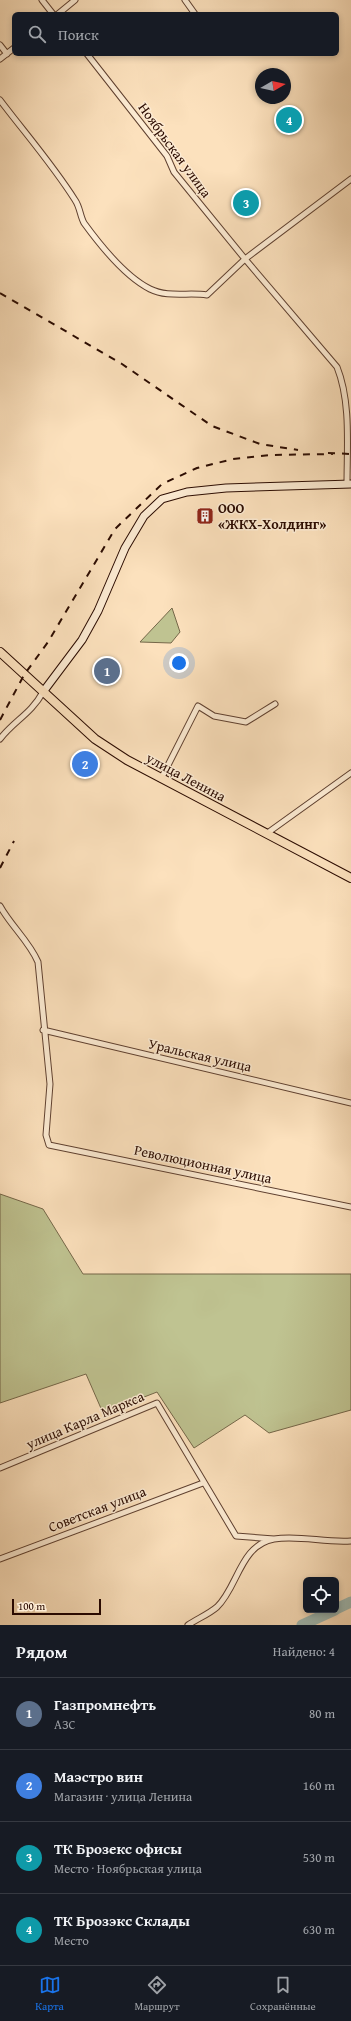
<!DOCTYPE html>
<html lang="ru">
<head>
<meta charset="utf-8">
<style>
  :root { --surface:#171b24; --page:#20242c; --text:#f1f3f6; --muted:#9ea1a6; --line:#363941; --accent:#1a73e8 }
  body { margin:0; font-family:"Gentium Book Plus",serif; background:var(--page); color:var(--text) }
  .controls { position:absolute; right:12px; bottom:12px; display:grid; overflow:hidden; border-radius:6px; box-shadow:0 2px 6px #0003 }
  .controls button { width:36px; height:36px; display:grid; place-items:center; padding:0; border:0; border-bottom:1px solid var(--line); background:var(--surface); color:var(--text); font:20px sans-serif }
  .compass { position:absolute; left:255px; top:68px; width:36px; height:36px; border-radius:50%; background:var(--surface); box-shadow:0 2px 6px #0003; rotate:81deg }
  .scale { position:absolute; left:12px; bottom:10px; width:89px; box-sizing:border-box; padding-left:4px; border:2px solid #2b0b01; border-top:0; font-size:11px; line-height:14px; white-space:nowrap; color:#2b0b01; -webkit-text-stroke:3px #fdecd4; paint-order:stroke }
  .you { position:absolute; left:179px; top:663px; width:14px; height:14px; margin:-10px; border:3px solid #fff; border-radius:50%; background:#1a73e8; box-shadow:0 0 0 6px #1a73e833 }
  .badge { display:grid; place-items:center; width:26px; height:26px; border-radius:50%; background:var(--accent); color:#fff; font-size:13px; font-weight:700 }
  .pin { position:absolute; translate:-50% -50%; border:2px solid #fff; box-shadow:0 1px 4px #0006 }
  .list { margin:0; padding:0; list-style:none }
  h2 { display:flex; justify-content:space-between; align-items:center; height:52px; margin:0; padding:0 16px; font-size:17px }
  h2 small { font-size:13px; font-weight:400; color:var(--muted) }
  .list li { display:grid; grid-template-columns:26px 1fr auto; gap:12px; align-items:center; box-sizing:border-box; height:72px; padding:0 16px; border-top:1px solid var(--line) }
  .list b { display:block; font-size:15px; white-space:nowrap }
  .list p { margin:0; font-size:13px; white-space:nowrap; color:var(--muted) }
  .list em { font-size:13px; font-style:normal; color:var(--muted) }
  .icon { flex:none; width:22px; height:22px; fill:none; stroke:currentColor; stroke-width:2; stroke-linecap:round; stroke-linejoin:round }
  .map { position:relative; flex:none; width:351px; height:1625px; overflow:hidden }
  .search { position:absolute; background:var(--surface); box-shadow:0 2px 6px #0003; left:12px; right:12px; top:12px; height:44px; display:flex; align-items:center; gap:10px; box-sizing:border-box; padding:0 14px; border-radius:6px; color:var(--muted); font-size:15px }
  .sheet { height:340px; background:var(--surface) }
  nav { display:flex; justify-content:space-around; align-items:center; box-sizing:border-box; height:56px; border-top:1px solid var(--line); background:var(--surface); font-size:11px; color:var(--muted) }
  nav a { display:grid; justify-items:center; gap:2px }
  nav .on { color:var(--accent) }
  .map>svg:first-child { display:block }
</style>
</head>
<body>
<div class="map">
<svg width="351" height="1625" viewBox="0 0 351 1625">
  <rect width="100%" height="100%" fill="#fce1bd"/>
  <filter id="stains"><feTurbulence type="fractalNoise" baseFrequency=".005" numOctaves="4"/><feColorMatrix values="0 0 0 0 .2 0 0 0 0 .09 0 0 0 0 .02 0 0 0 .5 -.17"/></filter>
  <radialGradient id="worn" r=".72"><stop offset=".6" stop-color="#630" stop-opacity="0"/><stop offset="1" stop-color="#630" stop-opacity=".3"/></radialGradient>
  <path fill="#bfc391" stroke="#756749" d="M172 608 180 632 171 643 140 642Z
    M0 1194 43 1209 83 1274H351V1410L269 1433 245 1415 194 1448 157 1392 103 1413 86 1374 0 1403Z"/>
  <g fill="none" stroke-linecap="round" stroke-linejoin="round">
    <path stroke="#a0bcb6" stroke-width="11" d="M336 1609 351 1602
      M302 1625 335 1610"/>
    <g stroke="#5f4030" stroke-width="7">
      <path id="street" d="M42 0 53 14
        M185 0 195 14
        M58 14 75 0
        M0 45 7 54
        M87 54 167 156 174 172 245 259 351 179
        M0 59 14 48
        M0 100C25 133 53 165 75 200 80 207 80 216 84 223 100 245 126 277 150 289 168 298 189 292 207 295L245 259 337 367C351 402 347 446 347 484
        M0 739C15 720 31 714 43 692
        M161 779 198 706 214 716 246 722 275 704
        M266 834 351 773
        M0 906C11 926 29 941 38 962L50 1084 46 1135 49 1145 351 1207
        M43 1030 351 1103
        M0 1468 157 1403 236 1536 274 1539
        M0 1559 203 1483
        M188 1625C197 1619 209 1614 217 1607 238 1587 240 1545 274 1539 300 1535 325 1543 351 1541"/>
    </g>
    <g stroke="#2b0b01" stroke-width="9">
      <path id="secondary" d="M43 692 82 640 98 611 125 548 144 516 162 499 187 492 226 488 351 484"/>
    </g>
    <g stroke="#2b0b01" stroke-width="10">
      <path id="primary" d="M0 652 95 739 127 760 351 878"/>
    </g>
    <use href="#street" stroke="#fdecd4" stroke-width="5"/>
    <use href="#secondary" stroke="#fdecd4" stroke-width="7"/>
    <use href="#primary" stroke="#fce1bd" stroke-width="8"/>
    <path stroke="#2b0b01" stroke-width="2" stroke-dasharray="7 7" stroke-linecap="butt" d="M0 293 122 364 212 426 260 444 298 450
      M328 453 351 454
      M0 720 24 675 48 642 115 529 162 484 197 468 233 459 270 455 333 454
      M0 868 14 841"/>
  </g>
  <defs>
    <g id="building-square" transform="scale(0.9)"><rect x="-9" y="-9" width="18" height="18" rx="4" fill="#8f2418" stroke="#fdecd4"/><path d="M-4-6H4V6H1V3H-1V6H-4ZM-2.5-4.3h1.7v1.8h-1.7ZM.8-4.3h1.7v1.8H.8ZM-2.5-1h1.7V.8h-1.7ZM.8-1h1.7V.8H.8Z" fill="#fff"/></g>
  </defs>
  <g fill-rule="evenodd">
    <use href="#building-square" x="205" y="516"/>
  </g>
  <g text-anchor="middle" dominant-baseline="central" stroke-width="3" stroke-linejoin="round" paint-order="stroke">
    <g font-size="14" fill="#2b0b01" stroke="#fdecd4">
      <text transform="translate(175 150) rotate(54)">Ноябрьская улица</text>
      <text transform="translate(186 777) rotate(28)">улица Ленина</text>
      <text transform="translate(200 1055) rotate(13)">Уральская улица</text>
      <text transform="translate(203 1164) rotate(12)">Революционная улица</text>
      <text transform="translate(85 1420) rotate(-23)">улица Карла Маркса</text>
      <text transform="translate(97 1509) rotate(-21)">Советская улица</text>
    </g>
    <g font-size="14" font-weight="bold" fill="#2b0b01" stroke="#fdecd4" text-anchor="start">
      <text x="218" y="508">ООО<tspan x="218" dy="16">«ЖКХ-Холдинг»</tspan></text>
    </g>
  </g>
  <rect width="100%" height="100%" filter="url(#stains)"/>
  <rect width="100%" height="100%" fill="url(#worn)"/>
</svg>
<div class="controls">
<button><svg class="icon" aria-label="locate" viewBox="0 0 24 24"><circle cx="12" cy="12" r="6"/><path d="M12 2v4M12 18v4M2 12h4M18 12h4"/></svg></button>
</div>
<svg class="compass" viewBox="-18 -18 36 36"><path d="M0-13l5 13h-10z" fill="#e53935"/><path d="M0 13l5-13h-10z" fill="#9ea1a6"/></svg>
<div class="scale">100 m</div>
<div class="you"></div>
<div class="pin badge" style="left:107px;top:671px;background:#5c6f8a">1</div>
<div class="pin badge" style="left:85px;top:764px;background:#3f7fe0">2</div>
<div class="pin badge" style="left:246px;top:203px;background:#0f9aa8">3</div>
<div class="pin badge" style="left:289px;top:120px;background:#0f9aa8">4</div>
<div class="search"><svg class="icon" aria-label="search" viewBox="0 0 24 24"><circle cx="10" cy="10" r="6"/><path d="M15 15l6 6"/></svg>Поиск</div>
</div>
<section class="sheet">
<h2>Рядом<small>Найдено: 4</small></h2>
<ul class="list">
<li><span class="badge" style="background:#5c6f8a">1</span><div><b>Газпромнефть</b><p>АЗС</p></div><em>80 m</em></li>
<li><span class="badge" style="background:#3f7fe0">2</span><div><b>Маэстро вин</b><p>Магазин · улица Ленина</p></div><em>160 m</em></li>
<li><span class="badge" style="background:#0f9aa8">3</span><div><b>ТК Брозекс офисы</b><p>Место · Ноябрьская улица</p></div><em>530 m</em></li>
<li><span class="badge" style="background:#0f9aa8">4</span><div><b>ТК Брозэкс Склады</b><p>Место</p></div><em>630 m</em></li>
</ul>
</section>
<nav>
<a class="on"><svg class="icon" aria-label="map" viewBox="0 0 24 24"><path d="M3 6l6-2 6 2 6-2v14l-6 2-6-2-6 2zM9 4v14M15 6v14"/></svg>Карта</a>
<a><svg class="icon" aria-label="directions" viewBox="0 0 24 24"><path d="M12 3l9 9-9 9-9-9zM9 14v-3h6M13 9l2 2-2 2"/></svg>Маршрут</a>
<a><svg class="icon" aria-label="saved" viewBox="0 0 24 24"><path d="M7 4h10v16l-5-4-5 4z"/></svg>Сохранённые</a>
</nav>
</body>
</html>
